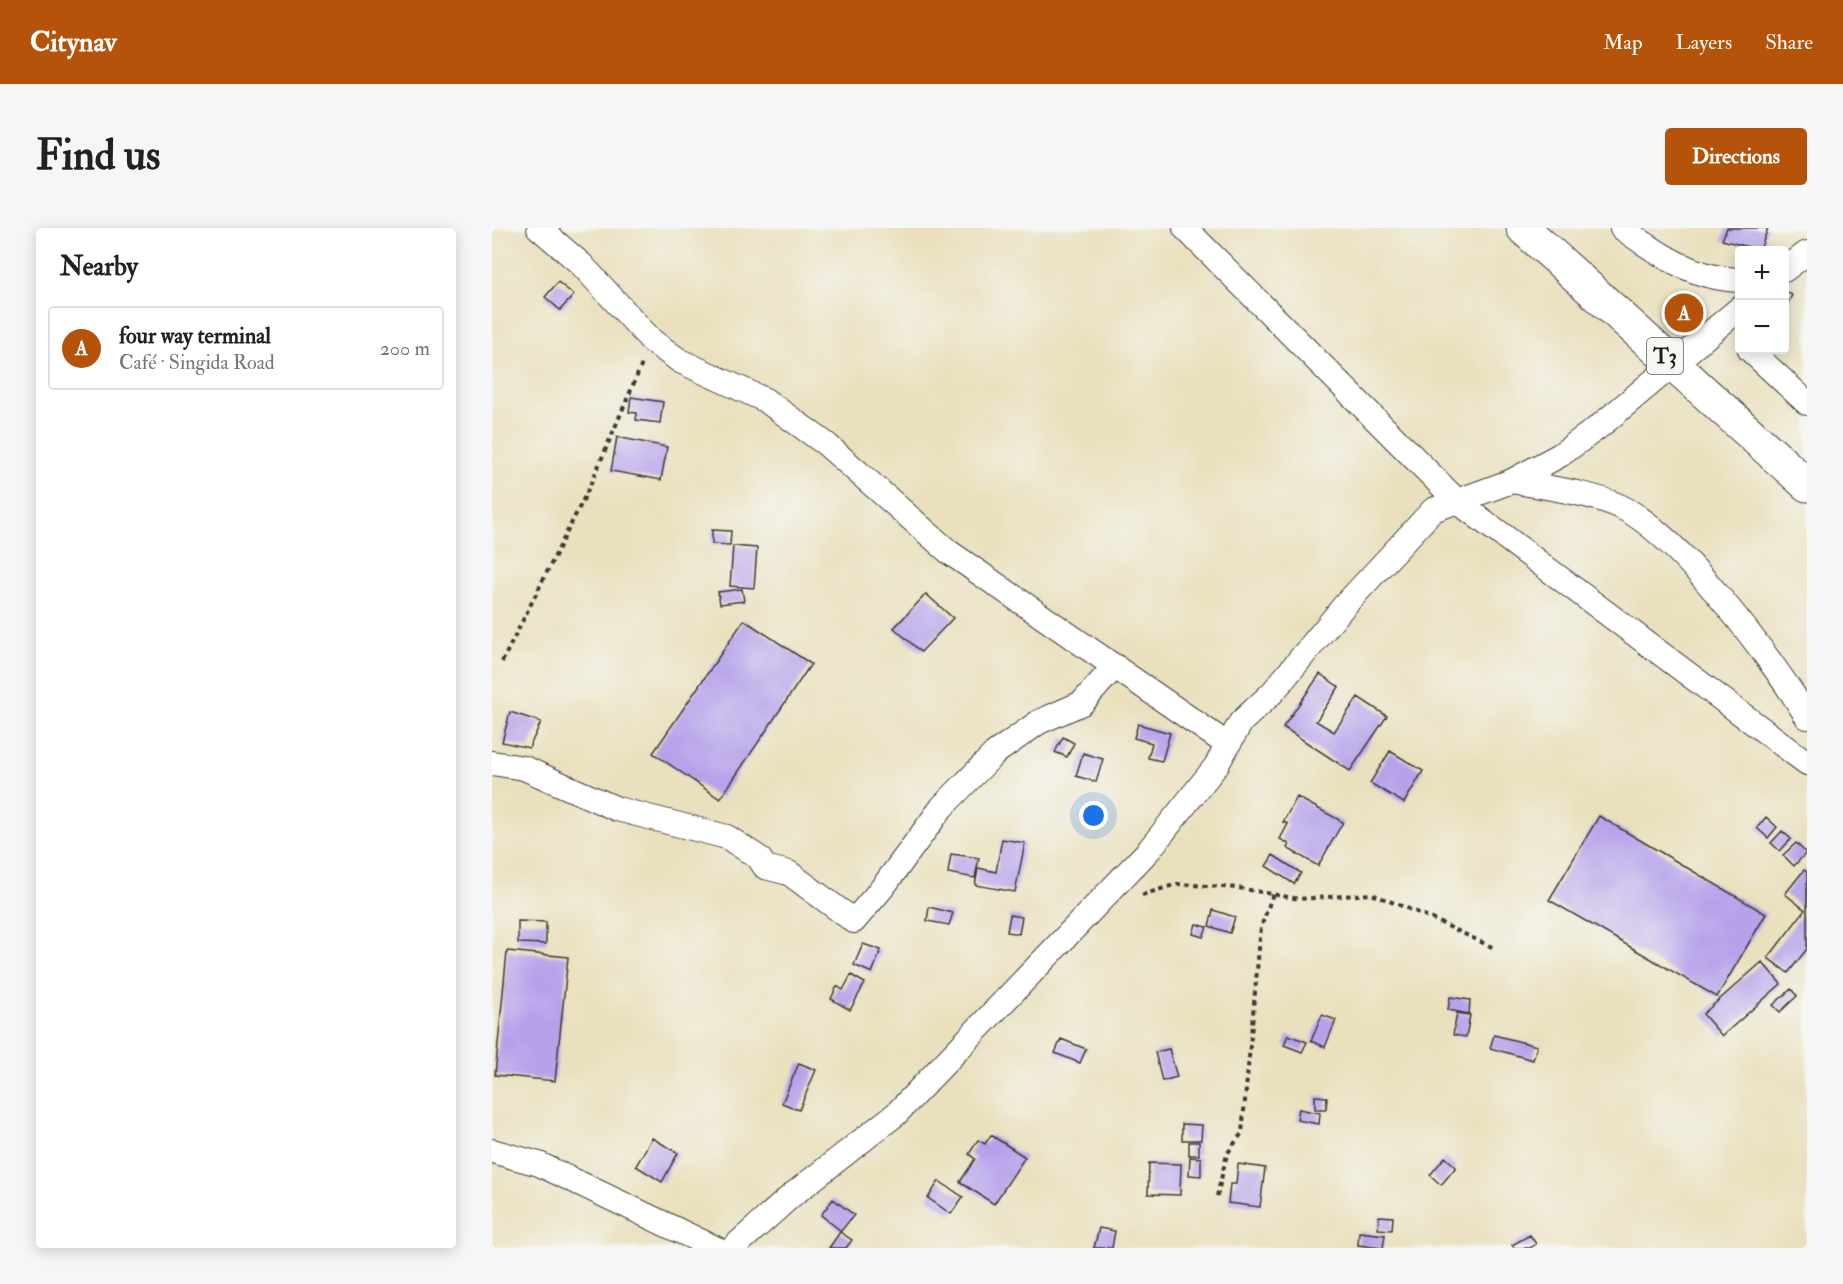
<!DOCTYPE html>
<html lang="en">
<head>
<meta charset="utf-8">
<style>
  :root { --surface:#fff; --page:#f6f6f6; --text:#202124; --muted:#757577; --line:#e0e0e0; --accent:#b45309 }
  body { margin:0; font-family:"IM FELL Double Pica",serif; background:var(--page); color:var(--text) }
  .controls { position:absolute; right:18px; top:18px; display:grid; overflow:hidden; border-radius:6px; box-shadow:0 3px 15px #0003 }
  .controls button { width:54px; height:54px; display:grid; place-items:center; padding:0; border:0; border-bottom:2px solid var(--line); background:var(--surface); color:var(--text); font:30px sans-serif }
  .you { position:absolute; left:602px; top:588px; width:21px; height:21px; margin:-15px; border:4px solid #fff; border-radius:50%; background:#1a73e8; box-shadow:0 0 0 9px #1a73e833 }
  .badge { display:grid; place-items:center; width:39px; height:39px; border-radius:50%; background:var(--accent); color:#fff; font-size:20px; font-weight:700 }
  .pin { position:absolute; translate:-50% -50%; border:3px solid #fff; box-shadow:0 2px 6px #0006 }
  .list { margin:0; padding:0; list-style:none }
  h2 { display:flex; justify-content:space-between; align-items:center; height:78px; margin:0; padding:0 24px; font-size:26px }
  h2 small { font-size:20px; font-weight:400; color:var(--muted) }
  .list li { display:grid; grid-template-columns:39px 1fr auto; gap:18px; align-items:center; box-sizing:border-box; height:84px; margin:0 12px 12px; padding:0 12px; border:2px solid var(--line); border-radius:6px }
  .list b { display:block; font-size:22px; white-space:nowrap }
  .list p { margin:0; font-size:20px; white-space:nowrap; color:var(--muted) }
  .list em { font-size:20px; font-style:normal; color:var(--muted) }
  .map { position:relative; flex:none; width:1315px; height:1020px; overflow:hidden; border-radius:6px }
  header { display:flex; align-items:center; gap:36px; box-sizing:border-box; height:84px; padding:0 30px; background:var(--accent); color:#fff }
  header strong { font-size:28px }
  nav { display:flex; gap:33px; margin-inline-start:auto; font-size:21px }
  .intro { display:flex; align-items:center; justify-content:space-between; box-sizing:border-box; height:144px; padding:0 36px }
  h1 { margin:0; font-size:42px }
  .button { padding:15px 27px; border-radius:6px; background:var(--accent); color:#fff; font-size:21px; font-weight:700 }
  main { display:flex; gap:36px; padding:0 36px }
  aside { flex:1; background:var(--surface); border-radius:6px; box-shadow:0 3px 15px #0003 }
  .map>svg:first-child { display:block }
</style>
</head>
<body>
<header>
<strong>Citynav</strong>
<nav><a>Map</a><a>Layers</a><a>Share</a></nav>
</header>
<div class="intro"><h1>Find us</h1><a class="button">Directions</a></div>
<main>
<aside>
<h2>Nearby<small></small></h2>
<ul class="list">
<li><span class="badge">A</span><div><b>four way terminal</b><p>Café · Singida Road</p></div><em>200 m</em></li>
</ul>
</aside>
<div class="map">
<svg width="1315" height="1020" viewBox="0 0 1315 1020">
  <rect width="100%" height="100%" fill="#f6f6f2"/>
  <filter id="ink" filterUnits="userSpaceOnUse"><feTurbulence type="fractalNoise" baseFrequency=".0167" numOctaves="2"/><feDisplacementMap in="SourceGraphic" scale="12" xChannelSelector="R" yChannelSelector="G"/><feConvolveMatrix kernelMatrix="1 2 1 2 8 2 1 2 1" color-interpolation-filters="sRGB"/></filter>
  <filter id="wash" filterUnits="userSpaceOnUse"><feTurbulence type="fractalNoise" baseFrequency=".008" numOctaves="4" result="noise"/><feDisplacementMap in="SourceGraphic" scale="24" xChannelSelector="R" yChannelSelector="G"/><feGaussianBlur stdDeviation="1.35" result="paint"/><feColorMatrix in="noise" values="0 0 0 0 0 0 0 0 0 0 0 0 0 0 0 0 0 1.4 0 .05"/><feComposite in="paint" operator="in"/></filter>
  <g filter="url(#wash)">
    <rect width="100%" height="100%" fill="#eae0bd"/>
    <g id="blocks">
      <path fill="#b6a2ea" d="M1235 0H1276L1268 22 1230 12Z
        M66 54 82 67 68 82 53 69Z
        M1292 63 1300 67 1292 83Z
        M139 169 171 174 168 195 144 192 145 185 137 184Z
        M125 209 175 219 169 252 119 243Z
        M220 302 239 303 238 317 220 316Z
        M241 318 265 320 262 360 238 358Z
        M250 361 252 373 228 376 226 364Z
        M434 366 461 390 429 424 402 400Z
        M252 392 319 436 228 571 161 525Z
        M828 446 847 459 824 493 842 504 866 469 895 488 858 543 791 499Z
        M18 484 49 494 37 520 10 514Z
        M646 496 678 505 670 533 656 530 660 515 642 510Z
        M571 509 582 515 575 529 563 524Z
        M898 523 931 543 912 575 878 555Z
        M591 525 611 531 604 554 584 548Z
        M805 569 851 594 826 638 795 620 797 616 788 611 796 596 791 594Z
        M1107 588 1274 686 1225 769 1057 672Z
        M1274 589 1285 599 1276 610 1265 600Z
        M1290 603 1299 611 1288 623 1279 615Z
        M510 611 533 615 523 664 483 657 486 640 504 644Z
        M1304 615 1314 625 1302 638 1291 627Z
        M459 626 487 630 483 650 456 645Z
        M781 627 809 645 802 656 774 638Z
        M1312 642 1315 644V721L1296 745 1276 730 1313 682 1293 666Z
        M437 679 461 685 457 697 435 693Z
        M721 682 743 689 738 705 717 698Z
        M518 687 530 689 527 706 515 704Z
        M26 693 54 694V716L26 715Z
        M704 696 715 699 711 709 701 706Z
        M371 716 389 722 380 745 362 737Z
        M15 723 76 729 63 853 3 847Z
        M1270 734 1289 756 1230 808 1211 786Z
        M359 747 373 755 358 782 339 771 345 758 351 762Z
        M1299 761 1305 768 1288 784 1281 777Z
        M958 769 978 772 977 786 956 782Z
        M965 785 978 787 974 809 961 807Z
        M830 787 844 792 833 819 819 813Z
        M796 807 815 814 810 824 792 817Z
        M1002 807 1045 818 1041 832 998 820Z
        M569 811 594 821 588 835 563 825Z
        M677 821 685 849 670 853 663 824Z
        M307 835 324 842 307 882 290 875Z
        M823 868 835 869 834 881H823Z
        M807 881 828 885 827 896 805 892Z
        M690 896 710 897 709 912H690Z
        M499 907 533 929 502 976 468 954 483 931 477 926 486 912 493 916Z
        M160 910 186 925 170 954 144 938Z
        M697 914H707V927H697Z
        M698 929 709 930V948L697 947Z
        M953 929 964 939 949 957 938 947Z
        M657 935 689 936 688 967 656 966Z
        M746 936 773 940 768 979 736 975 738 956H744Z
        M447 953 471 969 459 986 436 970Z
        M341 971 362 987 349 1003 329 987Z
        M887 988 901 989 900 1002 886 1001Z
        M607 1000 623 1003 620 1020H602Z
        M348 1004 360 1012 354 1020H337Z
        M867 1004 893 1007 891 1020 866 1017Z
        M1038 1007 1044 1016 1038 1020H1022L1020 1017Z"/>
    </g>
  </g>
  <g filter="url(#ink)">
    <use href="#blocks" fill-opacity="0" stroke="#3b3934" stroke-width="1.5"/>
    <g fill="none" stroke-linecap="round" stroke-linejoin="round">
      <g stroke="#3b3934" stroke-width="26">
        <path id="street" d="M47 0 89 36 160 113 188 133 273 172 334 216 457 324 736 517
          M693 0 966 274 1315 535
          M1130 0C1166 26 1202 51 1248 52
          M1292 42 1315 25
          M1258 122 1315 175
          M1020 253C1051 259 1099 265 1127 278 1185 304 1282 433 1315 489
          M0 535 32 540 125 581 235 609 267 630 273 639 297 645 362 693 391 659 450 579 503 525 547 494 590 475 623 438
          M0 923 47 936 223 1020
          M241 1020 299 968 404 886 657 622 724 538 749 494 780 465 852 378 941 282 1020 253 1068 227 1108 198 1248 80"/>
      </g>
      <g stroke="#3b3934" stroke-width="35">
        <path id="highway" d="M1031 0 1315 257"/>
      </g>
      <path stroke="#3b3934" stroke-width="4" stroke-dasharray="4.5 4.5" stroke-linecap="butt" d="M10 434 98 258 150 136
        M650 667 685 656 747 660 807 671 880 666 932 687 1002 720
        M725 968 735 926 750 905 769 699 781 666"/>
      <use href="#street" stroke="#fff" stroke-width="24"/>
      <use href="#highway" stroke="#fff" stroke-width="33"/>
    </g>
  </g>
  <g text-anchor="middle" dominant-baseline="central" stroke-width="4.5" stroke-linejoin="round" paint-order="stroke">
    <rect fill="#f6f6f2" stroke="#5d5d5c" stroke-width="1.5" x="1155" y="110" width="36" height="36" rx="4.5"/>
    <g font-size="21" font-weight="bold" fill="#1c1c1c">
      <text x="1173" y="128">T3</text>
    </g>
  </g>
</svg>
<div class="controls">
<button>+</button>
<button>−</button>
</div>
<div class="you"></div>
<div class="pin badge" style="left:1192px;top:85px">A</div>
</div>
</main>
</body>
</html>
